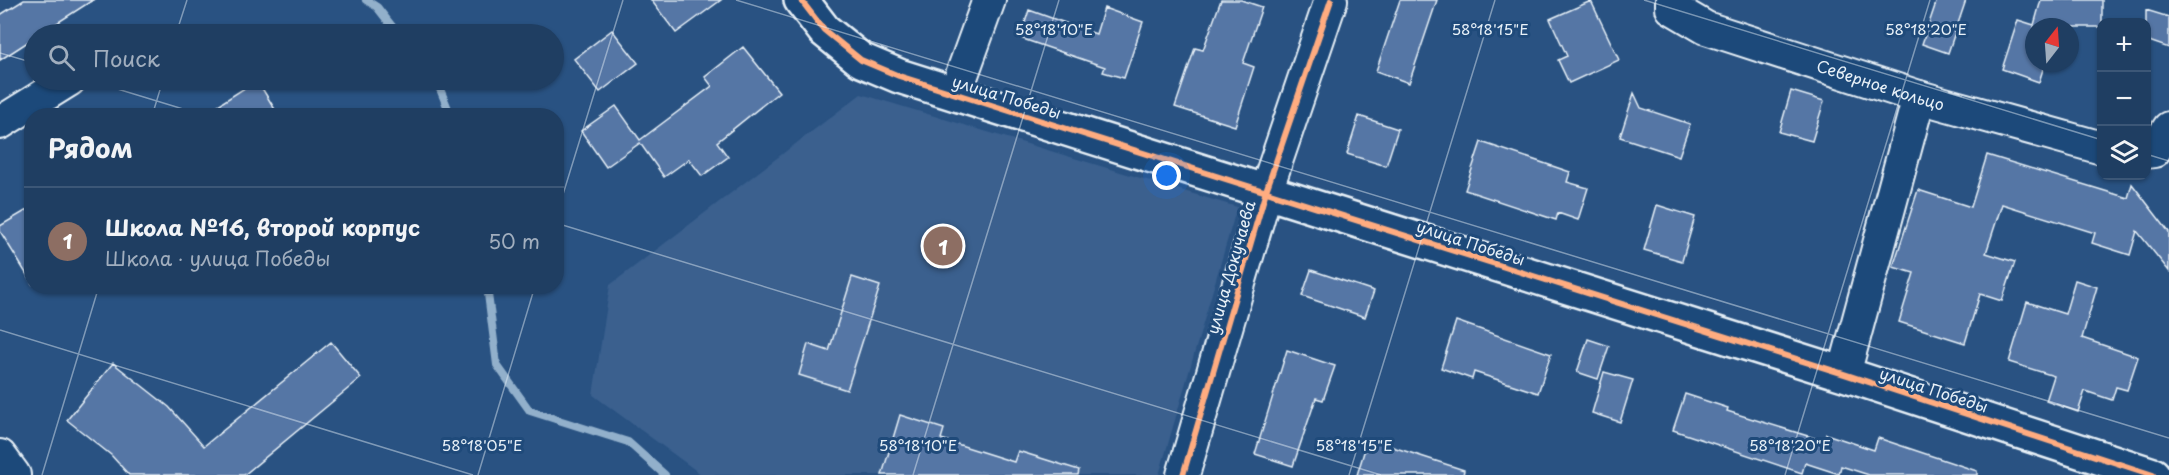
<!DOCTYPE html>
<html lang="ru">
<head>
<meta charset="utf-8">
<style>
  :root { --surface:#1f3e62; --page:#2c496b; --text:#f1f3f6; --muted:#a1aebe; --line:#3c5777; --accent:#ffd166 }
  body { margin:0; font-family:"Playpen Sans",sans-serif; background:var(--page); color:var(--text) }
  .controls { position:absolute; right:18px; top:18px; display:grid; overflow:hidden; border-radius:12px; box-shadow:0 2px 4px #0004 }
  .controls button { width:54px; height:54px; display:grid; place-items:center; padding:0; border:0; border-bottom:2px solid var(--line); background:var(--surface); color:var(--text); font:30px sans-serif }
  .compass { position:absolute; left:2025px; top:18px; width:54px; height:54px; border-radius:50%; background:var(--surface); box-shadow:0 2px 4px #0004; rotate:17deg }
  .you { position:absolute; left:1167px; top:176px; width:21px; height:21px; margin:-15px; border:4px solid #fff; border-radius:50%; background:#1a73e8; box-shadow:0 0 0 9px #1a73e833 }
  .badge { display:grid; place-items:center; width:39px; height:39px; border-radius:50%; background:var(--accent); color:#fff; font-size:20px; font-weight:700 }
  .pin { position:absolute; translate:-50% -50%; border:3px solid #fff; box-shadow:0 2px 6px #0006 }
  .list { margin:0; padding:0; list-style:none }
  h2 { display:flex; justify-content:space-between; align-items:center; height:78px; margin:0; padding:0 24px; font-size:26px }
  h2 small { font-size:20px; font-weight:400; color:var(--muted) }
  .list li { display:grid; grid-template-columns:39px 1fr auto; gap:18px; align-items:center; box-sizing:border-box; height:108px; padding:0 24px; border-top:2px solid var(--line) }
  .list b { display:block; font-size:22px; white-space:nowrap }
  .list p { margin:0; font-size:20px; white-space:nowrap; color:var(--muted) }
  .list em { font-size:20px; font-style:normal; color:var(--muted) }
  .icon { flex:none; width:33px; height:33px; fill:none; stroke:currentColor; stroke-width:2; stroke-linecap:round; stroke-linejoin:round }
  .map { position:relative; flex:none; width:2169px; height:475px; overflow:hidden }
  .search { position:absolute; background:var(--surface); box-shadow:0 2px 4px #0004; left:24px; top:24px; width:540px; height:66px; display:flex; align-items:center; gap:15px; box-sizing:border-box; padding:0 21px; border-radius:33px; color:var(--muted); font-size:22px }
  .panel { position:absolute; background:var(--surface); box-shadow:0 2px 4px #0004; left:24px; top:108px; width:540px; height:186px; border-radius:24px }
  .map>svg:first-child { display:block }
</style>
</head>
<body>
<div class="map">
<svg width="2169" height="475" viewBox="0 0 2169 475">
  <rect width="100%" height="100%" fill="#295282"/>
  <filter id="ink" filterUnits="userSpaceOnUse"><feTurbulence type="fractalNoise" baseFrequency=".0167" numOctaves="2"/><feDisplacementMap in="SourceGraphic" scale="12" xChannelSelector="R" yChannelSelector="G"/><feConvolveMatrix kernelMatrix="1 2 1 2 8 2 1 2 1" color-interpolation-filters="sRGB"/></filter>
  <g filter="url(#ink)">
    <path fill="#3a608e" d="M861 94 1237 207 1159 475H702L593 395 610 285Z"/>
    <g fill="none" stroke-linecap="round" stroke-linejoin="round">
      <path stroke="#92b0cb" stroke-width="8" d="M366 0 377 7 398 34
        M432 80 440 89 451 116
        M487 286 497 365 530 411 628 442 665 475"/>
    </g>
    <path fill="#5576a5" stroke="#e8f1f8" stroke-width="1.5" d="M24 0H93L40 34H34V38L0 60V15Z
      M651 0H721L676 33Z
      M1221 0H1241L1262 7 1243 63 1254 67 1235 126 1175 107 1195 48 1203 50Z
      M1400 0H1437L1409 83 1376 71Z
      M1937 0H1966L1948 53 1922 44Z
      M2041 0H2102V27H2034V63H2045L2039 82 2002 69 2018 20 2034 25Z
      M1591 1 1619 60 1569 83 1558 60 1567 56 1550 19Z
      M1104 8 1143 22 1124 78 1103 72 1105 67 1020 38 1029 10 1096 34Z
      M2146 10 2169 17V48L2146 40Z
      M612 30 638 63 600 92 574 59Z
      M743 47 779 92 717 142 728 157 702 176 689 159 664 177 640 143 606 167 581 131 616 106 640 140 712 86 705 77Z
      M257 80 279 116H201Z
      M1791 91 1824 101 1812 141 1779 132Z
      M1634 93 1641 108 1690 124 1679 156 1620 137Z
      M1359 116 1398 129 1386 166 1347 154Z
      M1481 142 1570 172 1567 182 1588 188 1578 220 1558 213 1556 220 1465 190Z
      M1987 155 2128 198 2132 184 2169 232V271L2137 231 2130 255 2092 243 2095 233 2002 204 1986 253 2015 262 2002 301 1980 294 1965 343 1899 322 1914 273 1893 267 1918 190 1971 207Z
      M1657 205 1695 217 1682 261 1644 250Z
      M32 207V283L0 231V226Z
      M1311 270 1374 291 1365 317 1302 296Z
      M852 277 880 286 847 390 799 375 808 344 829 351Z
      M2075 280 2097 287 2082 338 2138 357 2127 390 2116 387 2112 400 2085 391 2078 412 2046 401 2054 376 2009 362 2027 302 2065 314Z
      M1456 321 1551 354 1538 393 1474 372 1472 379 1441 368Z
      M1588 339 1609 346 1598 379 1577 372Z
      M331 342 361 378 244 475H129L111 455 67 420 113 363 169 407 204 446Z
      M1287 350 1335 366 1323 400 1316 398 1293 466 1255 454Z
      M1604 372 1633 380 1620 422 1592 413Z
      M1685 394 1728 408 1727 411 1824 441 1826 434 1874 450 1878 438 1977 471V475H1869L1841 466 1839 474 1805 463 1802 473 1673 430Z
      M900 415 944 429 941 439 1014 462 1018 451 1079 470 1078 475H882Z
      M1368 439 1464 470 1463 475H1357Z"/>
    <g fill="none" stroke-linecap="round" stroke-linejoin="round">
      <g stroke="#e8f1f8" stroke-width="36">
        <g id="street">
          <path id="s1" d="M1672 0V8L1706 28 1919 97 2102 148"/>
          <path d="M955 94 989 0"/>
          <path d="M0 123 69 80"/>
          <path d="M2146 152 2154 151 2169 128"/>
          <path d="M1844 374 1919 97"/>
          <path d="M0 456 14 475"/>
          <path d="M1183 475 1266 191 1331 0"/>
        </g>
      </g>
      <g stroke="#e8f1f8" stroke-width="38">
        <path id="secondary" d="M801 0 824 30 861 60 899 76 1844 374 2153 475"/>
      </g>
      <use href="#street" stroke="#1f4a7a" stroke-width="32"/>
      <use href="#secondary" stroke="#1f4a7a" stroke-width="33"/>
      <g stroke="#1f4a7a" stroke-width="10">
        <path id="cycleway" d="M801 0 824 30 861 60 899 76 1844 374 2153 475
          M1183 475 1266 191 1331 0"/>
      </g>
      <use href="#cycleway" stroke="#ffac80" stroke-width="6"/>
    </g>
  </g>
  <path fill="none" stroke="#e8f1f8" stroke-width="1.5" stroke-opacity="0.45" d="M736 0 2169 438M1644 0 2102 140M176 34 187 0M0 53 34 63M88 80 206 116M152 116 163 80M2146 154 2169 161M556 217 623 0M556 223 1381 475M0 330 473 475M42 475 99 286M478 475 535 286M913 475 1059 0M1349 475 1495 0M1785 475 1930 0"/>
  <g text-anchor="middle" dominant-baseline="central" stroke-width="6" stroke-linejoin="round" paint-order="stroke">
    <g font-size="16" fill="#e8f1f8" stroke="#1f4a7a">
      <text stroke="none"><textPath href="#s1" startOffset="231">Северное кольцо</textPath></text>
      <text transform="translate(1007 96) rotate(17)">улица Победы</text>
      <text transform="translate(1471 242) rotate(18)">улица Победы</text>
      <text transform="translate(1230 267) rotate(-74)">улица Докучаева</text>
      <text transform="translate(1934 389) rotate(18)">улица Победы</text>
    </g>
  </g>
  <g font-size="15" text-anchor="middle" fill="#e8f1f8" stroke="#1f4a7a" stroke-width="6" stroke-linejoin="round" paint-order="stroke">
    <text x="1054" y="35">58°18'10"E</text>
    <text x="1490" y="35">58°18'15"E</text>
    <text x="1926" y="35">58°18'20"E</text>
    <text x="482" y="451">58°18'05"E</text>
    <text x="918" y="451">58°18'10"E</text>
    <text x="1354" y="451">58°18'15"E</text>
    <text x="1790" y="451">58°18'20"E</text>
  </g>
</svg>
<div class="controls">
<button>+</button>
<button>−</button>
<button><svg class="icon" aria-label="layers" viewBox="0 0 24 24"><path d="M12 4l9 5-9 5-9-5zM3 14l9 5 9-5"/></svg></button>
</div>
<svg class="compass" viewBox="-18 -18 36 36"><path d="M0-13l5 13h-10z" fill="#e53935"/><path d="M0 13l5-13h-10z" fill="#a1aebe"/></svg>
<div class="you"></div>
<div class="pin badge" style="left:943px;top:246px;background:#8d6e63">1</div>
<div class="search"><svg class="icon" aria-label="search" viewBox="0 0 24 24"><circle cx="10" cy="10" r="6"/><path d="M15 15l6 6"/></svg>Поиск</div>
<section class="panel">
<h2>Рядом<small></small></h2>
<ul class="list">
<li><span class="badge" style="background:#8d6e63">1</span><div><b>Школа №16, второй корпус</b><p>Школа · улица Победы</p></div><em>50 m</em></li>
</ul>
</section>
</div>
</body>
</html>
